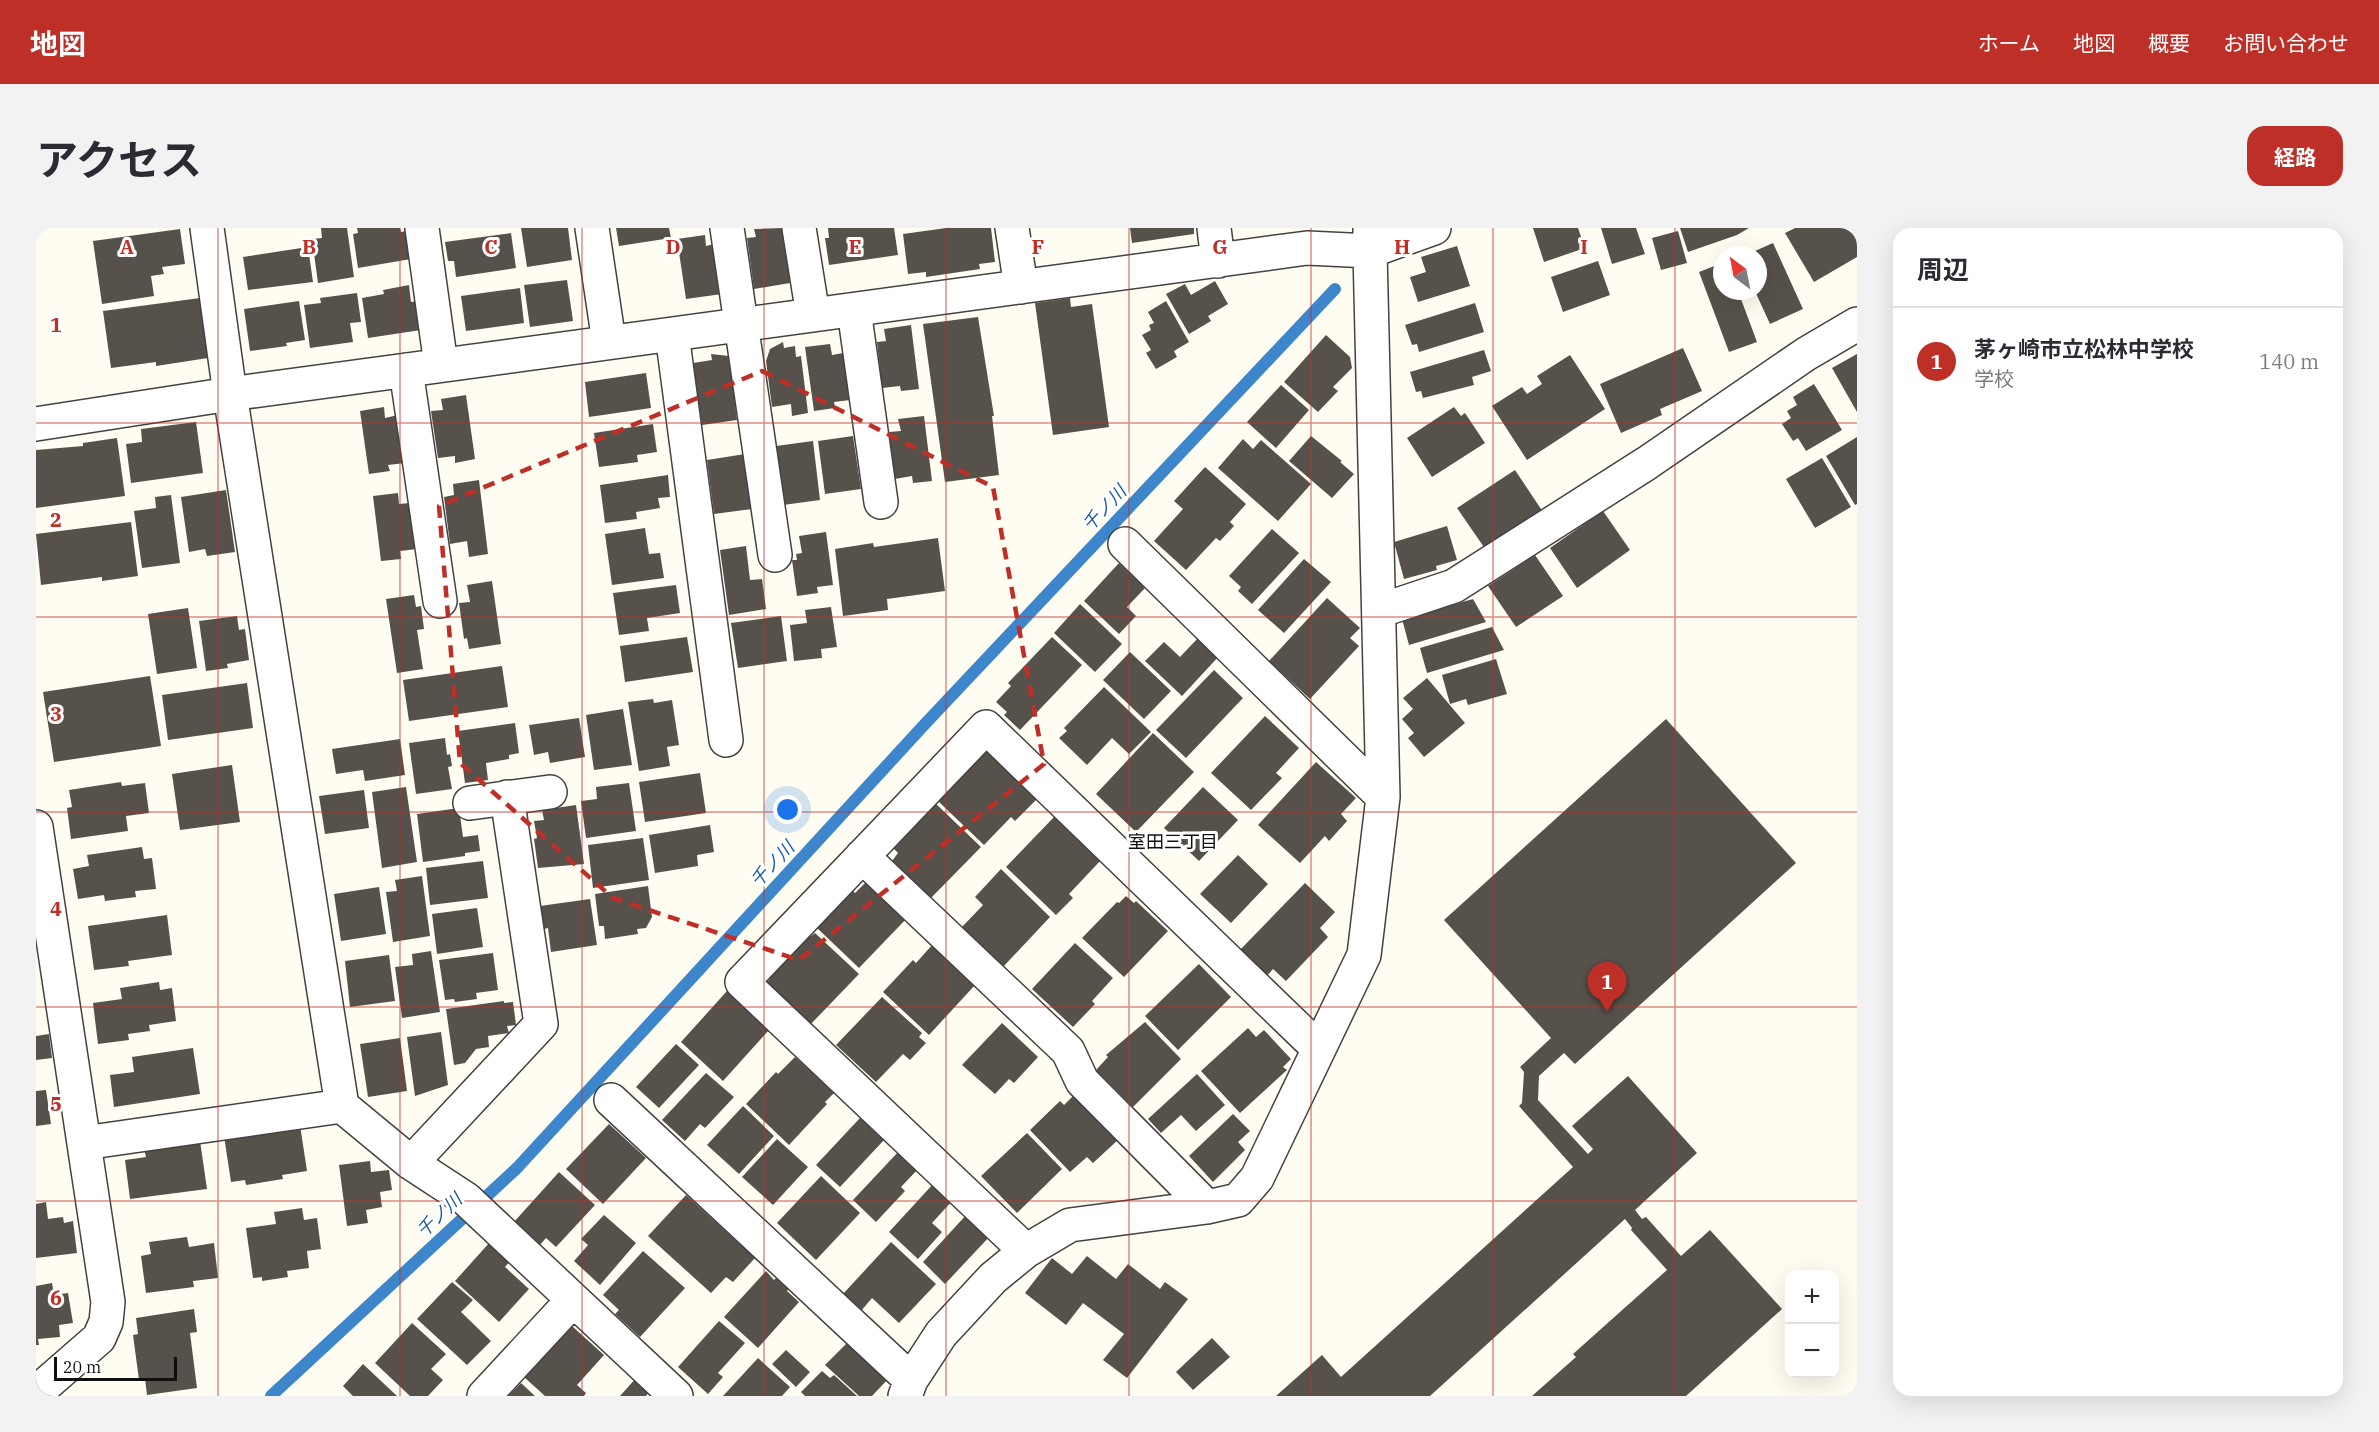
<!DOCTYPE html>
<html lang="ja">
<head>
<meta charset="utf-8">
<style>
  :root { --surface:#fff; --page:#f2f2f3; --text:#2b2b33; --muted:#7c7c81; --line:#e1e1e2; --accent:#be2f28 }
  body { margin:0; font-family:"IBM Plex Serif","Noto Sans JP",serif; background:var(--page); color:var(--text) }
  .controls { position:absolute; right:18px; bottom:18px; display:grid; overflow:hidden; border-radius:12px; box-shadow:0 6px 24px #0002 }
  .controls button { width:54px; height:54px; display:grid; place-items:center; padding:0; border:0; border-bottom:2px solid var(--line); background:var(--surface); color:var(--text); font:30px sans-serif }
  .compass { position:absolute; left:1677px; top:18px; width:54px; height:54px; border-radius:50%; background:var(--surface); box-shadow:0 6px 24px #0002; rotate:328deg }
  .scale { position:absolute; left:18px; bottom:15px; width:123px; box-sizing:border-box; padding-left:6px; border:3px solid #0f0f0f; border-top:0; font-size:16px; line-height:21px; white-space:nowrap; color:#0f0f0f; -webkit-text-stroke:4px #fff; paint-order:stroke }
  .you { position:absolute; left:752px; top:582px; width:21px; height:21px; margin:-15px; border:4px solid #fff; border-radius:50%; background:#1a73e8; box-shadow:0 0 0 9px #1a73e833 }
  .badge { display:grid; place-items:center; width:39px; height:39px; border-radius:50%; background:var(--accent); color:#fff; font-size:20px; font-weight:700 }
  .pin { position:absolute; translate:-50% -50px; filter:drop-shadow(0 2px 3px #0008) }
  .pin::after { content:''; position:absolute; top:32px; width:21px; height:18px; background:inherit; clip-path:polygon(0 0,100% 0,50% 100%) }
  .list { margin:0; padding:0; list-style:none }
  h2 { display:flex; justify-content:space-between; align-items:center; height:78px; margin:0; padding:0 24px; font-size:26px }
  h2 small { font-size:20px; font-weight:400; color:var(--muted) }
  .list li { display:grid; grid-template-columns:39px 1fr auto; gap:18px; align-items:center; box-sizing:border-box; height:108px; padding:0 24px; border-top:2px solid var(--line) }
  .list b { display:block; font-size:22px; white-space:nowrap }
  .list p { margin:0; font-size:20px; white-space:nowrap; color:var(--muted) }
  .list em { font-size:20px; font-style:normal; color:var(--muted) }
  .map { position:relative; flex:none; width:1821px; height:1168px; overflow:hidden; border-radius:18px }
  header { display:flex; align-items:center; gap:36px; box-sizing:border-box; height:84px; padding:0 30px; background:var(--accent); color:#fff }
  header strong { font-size:28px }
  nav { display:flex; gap:33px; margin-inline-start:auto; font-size:21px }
  .intro { display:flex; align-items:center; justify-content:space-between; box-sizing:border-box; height:144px; padding:0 36px }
  h1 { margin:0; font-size:42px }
  .button { padding:15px 27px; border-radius:18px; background:var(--accent); color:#fff; font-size:21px; font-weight:700 }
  main { display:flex; gap:36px; padding:0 36px }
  aside { flex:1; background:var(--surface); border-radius:18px; box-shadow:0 6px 24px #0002 }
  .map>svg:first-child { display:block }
</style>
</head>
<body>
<header>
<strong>地図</strong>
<nav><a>ホーム</a><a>地図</a><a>概要</a><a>お問い合わせ</a></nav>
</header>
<div class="intro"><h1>アクセス</h1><a class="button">経路</a></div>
<main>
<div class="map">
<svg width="1821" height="1168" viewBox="0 0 1821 1168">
  <rect width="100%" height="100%" fill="#fffdf1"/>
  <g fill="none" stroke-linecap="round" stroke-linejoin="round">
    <path stroke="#3e86cc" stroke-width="12" d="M235 1168 481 940 888 497 1299 61"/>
  </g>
  <path fill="#57514b" d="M285 0H311L318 49 282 55 276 11 286 10Z
    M321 0H364L365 4 370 3 375 31 322 40 317 6 322 5Z
    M485 0H532L536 32 491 39Z
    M580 0H633L635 10 583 18Z
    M746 0 754 55 718 61 711 10 720 9 718 1Z
    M792 0H858L862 27 793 37 789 10H793Z
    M910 0H955L959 34 943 36 944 41 890 49V44L872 46 867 6Z
    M1094 0H1158V6L1096 15Z
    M1497 0H1542L1549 20 1508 34Z
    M1565 0H1600L1609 26 1576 36Z
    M1644 0H1713L1701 7 1652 24Z
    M1759 0H1818L1821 4V29L1778 54 1749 5Z
    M144 1 149 36 126 39 128 46 115 48 118 68 66 76 57 13Z
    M1642 3 1651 35 1625 42 1616 10Z
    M475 5 480 40 420 49 418 33H412L409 14Z
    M669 7 670 18 678 16 686 66 650 71 641 11Z
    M1737 15 1767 81 1734 96 1719 63H1722V27H1710Z
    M1421 18 1434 58 1382 74 1374 49 1390 44 1385 29Z
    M272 19 277 54 212 62 207 29Z
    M1562 33 1574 67 1527 84 1515 49Z
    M1686 35V63H1702L1721 114 1693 124 1663 44Z
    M531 52 537 93 494 99 488 57Z
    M1179 53 1192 76 1172 88 1175 93 1153 106 1130 66 1149 56 1155 67Z
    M373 57 375 74 381 73 385 102 332 110 326 70 348 66 347 62Z
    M484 60 488 95 430 103 425 68Z
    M321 65 325 94 314 95 317 114 274 120 268 77 285 75 284 70Z
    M164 70 172 130 120 138V134L75 140 67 83Z
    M1034 70 1035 79 1056 76 1073 199 1017 207 999 75Z
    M263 73 269 112 250 115 251 118 214 123 208 81Z
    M1130 73 1153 114 1138 123 1141 129 1120 141 1110 125 1115 122 1106 107 1115 102 1113 97 1118 95 1112 84Z
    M1439 75 1448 104 1383 124 1381 116 1376 117 1369 97Z
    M942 89 958 188H956L963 247 909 254 887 96Z
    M875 97 883 161 865 163 864 158 846 160 841 114 850 113 848 101Z
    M1290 107 1314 129 1316 140 1297 159 1302 163 1282 184 1248 154Z
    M747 114 748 120 759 118 760 129 765 128 772 185 756 188 755 176 736 179 730 133 734 121Z
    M794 116 796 127 807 125 814 172 798 174 799 180 778 183 769 119Z
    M1647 120 1666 163 1624 181 1626 187 1585 205 1564 156Z
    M1448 122 1455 143 1436 149 1438 157 1387 170 1385 163 1380 164 1374 144Z
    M675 126 693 128 701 192 666 197 657 135 676 132Z
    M1821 126V184L1796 140Z
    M1534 127 1569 181 1491 232 1456 178 1486 159 1491 166 1506 156 1501 148Z
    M610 145 615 180 553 189 549 154Z
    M1778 156 1806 202 1770 223 1762 210 1757 213 1746 196 1755 190 1751 183 1761 177 1757 169Z
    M1245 157 1273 182 1240 220 1211 194Z
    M430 167 439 231 419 235V228L402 230 395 183 407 182 405 171Z
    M348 179 349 190 362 187 369 235 352 237 354 243 333 246 324 183Z
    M1418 179 1425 188 1429 185 1449 215 1396 249 1371 210Z
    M888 188 896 253 877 255 876 248 859 251 853 204 865 203 862 191Z
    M160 194 167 245 95 255 90 216 106 214 105 201Z
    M617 196 621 224 601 227 602 234 563 239 558 205Z
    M817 208 825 261 789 266 782 213Z
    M1275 208 1306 233 1304 234 1318 246 1296 270 1253 233Z
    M1821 209V276L1819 277 1790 228Z
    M81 210 89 268 0 280V222L47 218V215Z
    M1207 211 1217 221 1225 212 1275 256 1242 293 1182 240Z
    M777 213 784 272 747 277 740 218Z
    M709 226 716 281 678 286 671 232Z
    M1786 230 1815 279 1779 300 1750 251Z
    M1169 239 1210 276 1194 294 1198 298 1184 313 1180 310 1150 342 1118 313 1147 281 1138 273Z
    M1479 242 1509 287 1452 325 1421 280Z
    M632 247 634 269 622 270 624 280 600 284 601 291 569 295 564 257Z
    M443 252 452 326 433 329 431 313 414 316 408 269 418 267 417 256Z
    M190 262 199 324 171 328 169 321 153 324 145 269Z
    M362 265 363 276 374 275 381 321 364 323 365 331 345 333 337 268Z
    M135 267 144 335 106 340 98 283 120 280 119 269Z
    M1567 283 1594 322 1541 360 1514 320Z
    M95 294 102 348 66 353V349L5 357 0 306Z
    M1411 298 1421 332 1400 338 1401 342 1368 351 1358 314Z
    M609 300 613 326 624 325 628 350 576 357 569 306Z
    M1236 301 1263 325 1216 376 1202 363 1205 359 1193 348Z
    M790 304 797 357 781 359 782 365 761 368 756 332H761L760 326 766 325 763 308Z
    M902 310 909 363 851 371 852 382 807 388 799 321 837 315 838 319Z
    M710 318 714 352 726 351 730 381 693 387 684 322Z
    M1499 327 1527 368 1480 399 1452 358Z
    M1268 331 1295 354 1248 405 1222 382Z
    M1083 335 1109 360 1091 379 1100 388 1083 406 1048 373Z
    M456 353 465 416 433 421 431 410 428 411 423 375 434 374 431 357Z
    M640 357 644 385 611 390 613 403 583 407 577 365Z
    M378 367 380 379 385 378 388 401 381 402 387 441 361 445 350 371Z
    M1291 370 1324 400 1314 410 1323 418 1274 471 1233 433Z
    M1437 371 1450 394 1373 417 1366 391Z
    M1044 376 1086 416 1059 444 1018 405Z
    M795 379 801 419 785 421 786 430 758 433 754 397 771 395 769 382Z
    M152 380 161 440 121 446 112 386Z
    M201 388 203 402 209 401 213 432 191 436 192 440 170 443 163 393Z
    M745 388 751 433 702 440 695 395Z
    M1456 399 1468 422 1391 445 1384 420Z
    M651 409 657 444 589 454 584 418Z
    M1016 409 1046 437 984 502 968 487 971 484 960 474 975 458 972 455Z
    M1163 409 1183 428 1146 468 1109 433 1128 414 1144 429Z
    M1094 424 1135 463 1108 491 1067 452Z
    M1460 431 1471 466 1432 477 1430 471 1414 476 1406 447Z
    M466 438 472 479 373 493 367 452Z
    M1178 442 1207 470 1150 530 1120 502Z
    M114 448 125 518 18 534 7 464Z
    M1391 450 1429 495 1388 529 1372 510 1378 505 1366 491 1377 481 1367 470Z
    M211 455 217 500 132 512 126 467Z
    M1068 459 1115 504 1093 526 1076 510 1051 537 1023 510 1031 503 1028 500Z
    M617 471 618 475 636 472 643 517 631 519 634 538 603 543 592 474Z
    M587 481 596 537 558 542 550 487Z
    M1229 488 1263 520 1240 545 1246 550 1215 582 1175 545Z
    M543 490 549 529 514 535 512 524 498 527 493 497Z
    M1630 491 1760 635 1539 836 1528 825 1503 848 1502 872 1552 926 1557 921 1536 898 1592 848 1661 925 1599 982 1606 991 1610 989 1645 1028 1674 1002 1746 1081 1650 1168H1496L1540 1129 1537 1126 1631 1042 1595 1002 1596 1000 1589 991 1394 1168H1240L1286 1127 1305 1149 1537 939 1483 878 1486 875 1488 844 1484 839 1515 810 1408 692Z
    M479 495 483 525 473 527V531L450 535 452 552 429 555 422 503Z
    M1117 505 1158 544 1100 604 1060 566Z
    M409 510 411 527 414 526 416 538 412 539 416 561 380 566 373 515Z
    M364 511 369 547 329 553 327 542 300 546 296 521Z
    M951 523 1001 571 979 593 975 589 948 617 902 573Z
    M1280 534 1320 570 1305 586 1311 593 1293 613 1289 608 1264 635 1222 597Z
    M196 537 204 594 144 602 136 546Z
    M664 545 670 585 609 594 603 554Z
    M85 554 86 558 109 555 113 585 90 588 92 603 35 611 31 580 36 579 33 562Z
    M593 555 600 603 550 610 545 573 561 571 560 559Z
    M370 559 381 634 346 640 336 564Z
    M1167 559 1202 592 1163 633 1128 600Z
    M328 562 333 600 289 606 283 568Z
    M897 573 945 619 895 670 856 633 862 625 854 617Z
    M540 577 548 636 502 640 498 611 501 610 498 593 508 592 506 582Z
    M423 580 427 609 442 607 444 623 429 625V628L387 634 381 586Z
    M1019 588 1065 632 1033 666 1037 670 1020 687 970 639Z
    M674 597 678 624 661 627 662 638 619 645 613 607Z
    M607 610 613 652 557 660 552 617Z
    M106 619 108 631 116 630 120 661 99 663 100 669 69 673 68 667 42 671 37 641 53 638 51 627Z
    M1202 627 1232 656 1195 695 1164 666Z
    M447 633 452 670 394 677 390 640Z
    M965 641 1014 689 967 739 926 699 947 677 939 669Z
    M386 648 394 708 357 714 350 664 361 663 359 652Z
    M832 652 872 689 823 740 780 699 816 662 819 665Z
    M1269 655 1299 684 1284 700 1292 709 1250 753 1237 741 1230 749 1203 723Z
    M612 658 616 689 610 700 601 701 602 706 569 711 568 698H563L559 666Z
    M343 659 350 706 305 713 298 666Z
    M1090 668 1098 675 1100 673 1132 703 1088 749 1046 710 1081 674 1083 675Z
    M554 671 561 717 515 724 512 700 508 701 504 678Z
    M441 680 447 719 401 726 396 686Z
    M131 687 136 727 92 733 93 738 58 742 52 698Z
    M773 705 775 708 779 705 823 746 774 797 730 755 734 751 732 749Z
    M1039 715 1077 750 1056 773 1059 776 1037 799 996 761Z
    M897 716 940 756 893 807 847 764 877 732 880 735Z
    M395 723 404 784 366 790 359 739 377 737 376 726Z
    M457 725 462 762 440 765 441 771 419 774 418 771 409 772 403 732Z
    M353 727 359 773 314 779 309 733Z
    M1163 736 1195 769 1142 822 1109 788Z
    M123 754 124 762 136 760 140 793 113 797 114 803 92 806 93 812 62 816 57 775 86 771 84 760Z
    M691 763 733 802 687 853 645 814Z
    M846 769 886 805 883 809 890 815 874 832 867 826 840 854 800 817Z
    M468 773V775L477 774 480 797 471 798 473 805 452 808 453 819 440 821 429 835 418 837 410 781Z
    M1109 794 1145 831 1097 879 1060 842 1072 829 1070 827Z
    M966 795 1002 829 978 855 973 851 959 866 926 837Z
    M1212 800 1220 809 1228 802 1255 831 1247 839 1251 842 1204 885 1165 843Z
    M405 804 412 857 379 868 371 809Z
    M13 806 16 830 0 832V808Z
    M364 810 371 863 332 869 324 816Z
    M640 816 663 837 623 880 600 859Z
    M157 820 164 866 78 879 74 847 98 844 96 829Z
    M759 829 772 841 776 837 802 861 789 874 791 876 753 917 710 876 740 844 742 846Z
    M670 845 698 869 669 900 664 896 649 913 626 892Z
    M1161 846 1189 877 1160 903 1145 887 1125 905 1112 891Z
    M10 862 15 896 0 898V863Z
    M1039 866 1083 911 1057 935 1051 929 1034 944 994 902 1024 873 1028 877Z
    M707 878 738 908 703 946 671 917Z
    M1197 886 1214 903 1202 914 1209 922 1177 954 1153 928Z
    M824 890 848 912 804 959 780 937Z
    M573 896 610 930 567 976 530 941Z
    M264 897 271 943 246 947 247 951 210 957 209 952 195 954 188 908Z
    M991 905 1026 941 981 985 945 948Z
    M741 911 772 939 737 977 706 949Z
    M164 913 171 961 94 971 89 932 110 929 108 921Z
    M864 922 883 940 865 959 869 963 840 994 817 972Z
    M334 933 335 944 353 942 356 962 344 964 346 979 330 982 332 995 311 998 303 937Z
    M523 944 559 977 520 1019 510 1010 503 1018 477 995Z
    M785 948 824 985 780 1032 741 995Z
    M898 955 917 972 896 995 906 1004 882 1031 853 1004Z
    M650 967 719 1030 697 1054 690 1049 675 1065 612 1008Z
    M10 974 12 991 27 989 28 995 37 993 41 1025 0 1030V976Z
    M266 980 268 992 281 990 285 1021 271 1023 273 1040 251 1043 252 1049 226 1053V1049L217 1050 210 1000 240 996 238 984Z
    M932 985 955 1007 909 1056 887 1034Z
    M568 987 600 1015 564 1057 538 1033 552 1017 545 1011Z
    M151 1009 153 1019 178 1015 182 1050 157 1053 158 1059 110 1065 105 1028 115 1026 113 1014Z
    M454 1014 474 1033 469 1039 493 1061 463 1094 419 1053Z
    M855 1014 900 1056 863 1095 836 1070 825 1083 807 1066Z
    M607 1023 649 1060 604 1109 579 1086 583 1082 567 1067Z
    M1051 1028 1080 1051 1092 1036 1124 1061 1129 1054 1152 1071 1091 1150 1067 1132 1088 1106 1047 1075 1030 1097 989 1065 1016 1030 1036 1046Z
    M730 1043 738 1052 743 1047 755 1058 751 1063 763 1074 722 1120 688 1089Z
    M416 1054 437 1072 425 1084 455 1113 431 1137 381 1091Z
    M16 1055 18 1067 32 1065 37 1095 23 1097 24 1109 2 1111 3 1117H0V1058Z
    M158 1081 161 1104 154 1105 161 1160 111 1167 109 1151 103 1152 97 1107 102 1106 100 1090Z
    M683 1093 709 1115 682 1145 687 1149 672 1166 642 1139Z
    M376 1095 410 1126 395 1141 407 1152 392 1168H374L339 1135Z
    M536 1098 568 1127 541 1157 550 1165 548 1168H509L488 1149Z
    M1176 1110 1194 1129 1157 1162 1140 1144Z
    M813 1113 853 1150 836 1168H823L789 1137Z
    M750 1122 774 1144 760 1159 736 1136Z
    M722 1130 754 1159 746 1168H687Z
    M327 1136 361 1168H317L307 1158Z
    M786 1143 794 1150 798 1147 821 1168H769L765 1164Z
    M601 1149 615 1162 610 1168H584Z
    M485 1155 499 1168H472Z"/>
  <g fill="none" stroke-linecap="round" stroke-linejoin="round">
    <g stroke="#424242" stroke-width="36">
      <path id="minor" d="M171 0 194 166 306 878 375 935 430 971 640 1168
        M386 0 405 137
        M556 0 573 114
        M691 0 739 327
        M763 0 777 87
        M976 0 985 59
        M1178 0 1182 33
        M1334 2V23L1398 0
        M818 82 845 274
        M636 106 690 512
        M370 142 404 373
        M0 196 194 166 1271 20 1334 23 1347 569 1328 727 1221 950 1202 972 1171 979 1034 997 990 1023 957 1050 905 1106 875 1152 869 1168
        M1089 316 1347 569
        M1343 383 1418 358 1611 235 1770 126 1821 96
        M434 575 514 564
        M0 599 72 1074 70 1094 63 1110 0 1165
        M826 628 1032 823 1046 853 1171 979
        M575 872 875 1152
        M48 915 306 878
        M375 935 505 796 471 569
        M990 1023 706 754 950 499 1282 820
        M448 1168 537 1072"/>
    </g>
    <use href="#minor" stroke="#fff" stroke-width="33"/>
  </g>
  <path fill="none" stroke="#be2f28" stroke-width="4.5" stroke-dasharray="12 8" stroke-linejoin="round" d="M726 143 957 259 1008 536 763 732 577 670 424 535 403 278Z"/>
  <path fill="none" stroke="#be2f28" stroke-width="1.5" stroke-opacity="0.55" d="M182 0V1168M364 0V1168M546 0V1168M728 0V1168M910 0V1168M1093 0V1168M1275 0V1168M1457 0V1168M1639 0V1168M0 195H1821M0 389H1821M0 584H1821M0 779H1821M0 973H1821"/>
  <g text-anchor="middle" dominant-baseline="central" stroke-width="6" stroke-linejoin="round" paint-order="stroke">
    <g font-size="18" font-style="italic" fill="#1958a0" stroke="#fff">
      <text transform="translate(1068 280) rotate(-47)">千ノ川</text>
      <text transform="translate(736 636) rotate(-47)">千ノ川</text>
      <text transform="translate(403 987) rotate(-43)">千ノ川</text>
    </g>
    <g font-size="18" fill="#0f0f0f" stroke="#fff">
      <text x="1137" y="613">室田三丁目</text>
    </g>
  </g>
  <g font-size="20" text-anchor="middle" font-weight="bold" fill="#be2f28" stroke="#fff" stroke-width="6" stroke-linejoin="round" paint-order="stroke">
    <text x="91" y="26">A</text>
    <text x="273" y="26">B</text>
    <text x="455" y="26">C</text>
    <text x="637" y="26">D</text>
    <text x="819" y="26">E</text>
    <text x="1002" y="26">F</text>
    <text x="1184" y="26">G</text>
    <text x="1366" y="26">H</text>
    <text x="1548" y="26">I</text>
    <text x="20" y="104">1</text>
    <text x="20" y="299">2</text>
    <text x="20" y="493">3</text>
    <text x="20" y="688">4</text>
    <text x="20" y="883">5</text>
    <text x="20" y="1077">6</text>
  </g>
</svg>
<div class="controls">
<button>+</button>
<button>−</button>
</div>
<svg class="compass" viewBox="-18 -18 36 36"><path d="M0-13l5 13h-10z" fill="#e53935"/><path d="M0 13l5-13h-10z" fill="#7c7c81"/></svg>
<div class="scale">20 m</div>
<div class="you"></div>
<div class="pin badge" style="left:1571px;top:784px">1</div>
</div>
<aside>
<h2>周辺<small></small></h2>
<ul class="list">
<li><span class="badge">1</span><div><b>茅ヶ崎市立松林中学校</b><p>学校</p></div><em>140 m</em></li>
</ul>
</aside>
</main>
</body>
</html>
